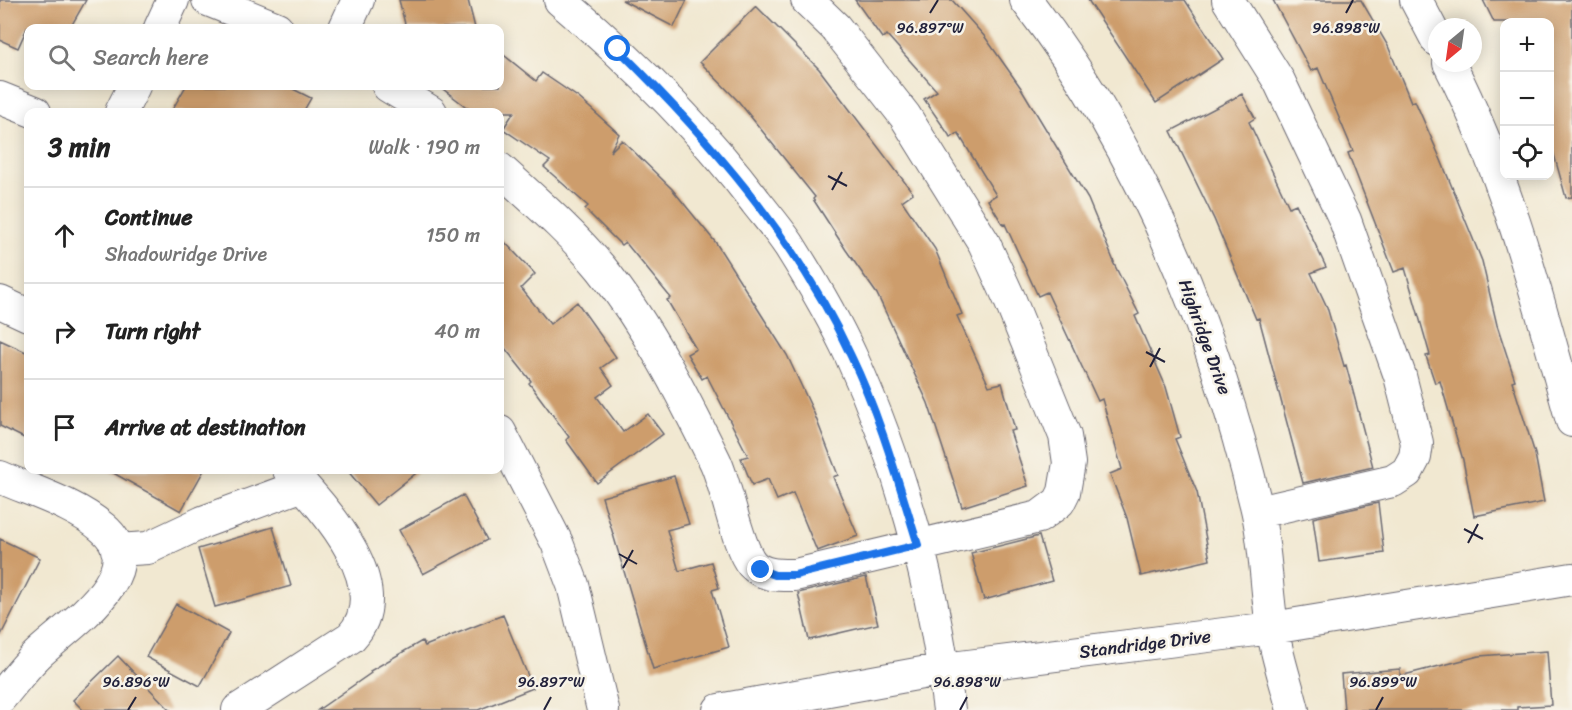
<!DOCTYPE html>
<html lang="en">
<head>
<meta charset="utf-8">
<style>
  :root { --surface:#fff; --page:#f6f6f6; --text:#222; --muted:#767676; --line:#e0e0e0 }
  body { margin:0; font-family:Sriracha,sans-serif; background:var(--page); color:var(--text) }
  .controls { position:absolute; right:18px; top:18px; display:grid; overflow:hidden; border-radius:12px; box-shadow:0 3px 15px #0003 }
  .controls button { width:54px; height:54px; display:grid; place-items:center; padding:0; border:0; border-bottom:2px solid var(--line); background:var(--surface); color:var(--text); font:30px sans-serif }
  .compass { position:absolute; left:1428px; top:18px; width:54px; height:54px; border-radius:50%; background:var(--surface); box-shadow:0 3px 15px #0003; rotate:209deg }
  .stop { position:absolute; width:18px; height:18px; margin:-14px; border:4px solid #1a73e8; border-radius:50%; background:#fff }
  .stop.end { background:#1a73e8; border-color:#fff; box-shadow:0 2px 6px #0008 }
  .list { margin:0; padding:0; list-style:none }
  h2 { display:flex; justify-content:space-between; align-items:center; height:78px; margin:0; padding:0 24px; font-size:26px }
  h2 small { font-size:20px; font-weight:400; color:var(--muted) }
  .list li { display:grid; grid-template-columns:39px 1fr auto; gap:18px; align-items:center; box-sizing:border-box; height:96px; padding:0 24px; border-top:2px solid var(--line) }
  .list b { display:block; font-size:22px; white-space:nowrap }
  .list p { margin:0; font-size:20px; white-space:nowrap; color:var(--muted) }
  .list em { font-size:20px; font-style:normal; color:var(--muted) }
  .icon { flex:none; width:33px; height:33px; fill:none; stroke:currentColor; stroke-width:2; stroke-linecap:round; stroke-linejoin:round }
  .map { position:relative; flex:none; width:1572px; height:710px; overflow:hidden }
  .search { position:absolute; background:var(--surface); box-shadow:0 3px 15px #0003; left:24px; top:24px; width:480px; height:66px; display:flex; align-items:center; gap:15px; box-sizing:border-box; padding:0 21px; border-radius:12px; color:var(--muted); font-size:22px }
  .panel { position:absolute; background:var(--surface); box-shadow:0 3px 15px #0003; left:24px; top:108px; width:480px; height:366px; border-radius:12px }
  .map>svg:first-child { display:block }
</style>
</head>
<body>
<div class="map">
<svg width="1572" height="710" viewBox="0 0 1572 710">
  <rect width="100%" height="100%" fill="#f7f3e8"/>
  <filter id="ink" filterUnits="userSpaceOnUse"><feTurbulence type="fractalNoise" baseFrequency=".0167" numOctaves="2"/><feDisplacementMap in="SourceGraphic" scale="12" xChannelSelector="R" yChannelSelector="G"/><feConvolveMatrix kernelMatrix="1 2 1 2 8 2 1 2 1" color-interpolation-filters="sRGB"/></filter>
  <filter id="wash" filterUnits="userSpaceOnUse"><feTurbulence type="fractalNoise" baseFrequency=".008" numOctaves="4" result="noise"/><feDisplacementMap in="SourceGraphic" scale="24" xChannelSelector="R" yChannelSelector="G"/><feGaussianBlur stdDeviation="1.35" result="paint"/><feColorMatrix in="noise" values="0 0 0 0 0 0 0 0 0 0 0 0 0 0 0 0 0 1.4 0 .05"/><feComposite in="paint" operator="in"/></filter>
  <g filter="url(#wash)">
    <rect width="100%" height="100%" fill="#f1e8d1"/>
    <g id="blocks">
      <path fill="#cd9d6c" d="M0 0H86L70 28H27L18 48 0 40Z
        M399 0H468L475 28H406Z
        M622 0H687L674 27Z
        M855 0H952L985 37 1021 88 1088 199 1114 262H1113L1139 314 1135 316 1166 387 1180 437 1175 439 1197 492 1210 560 1141 576 1127 518 1110 474 1122 469 1102 399 1098 401 1047 292 1038 296 1005 224 1003 225 988 200 996 195 958 133 951 138 924 99 937 91 887 35 882 38Z
        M1088 0H1185L1223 59 1156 103Z
        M1273 0H1361L1388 46 1411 102 1415 101 1441 160 1482 261 1497 325 1515 380 1512 381 1535 454 1544 502 1474 516 1463 460 1440 381 1435 383 1426 356 1430 355 1405 268 1394 272 1348 153 1353 151 1318 68 1311 71Z
        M1483 0H1572V197L1566 198 1550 140V22H1494Z
        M756 6 819 69 913 193 902 201 935 249 962 314 957 316 989 386 1002 383 1015 430 1010 431 1028 486 962 507 928 403 877 294 846 250 813 199 815 197 739 102 700 62Z
        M500 52 536 81 542 73 579 98 619 134 610 152 622 140 672 189 716 243 787 355 814 413 838 475 833 477 858 536 817 551 793 493 777 500 768 479 752 485 741 458 748 456 707 376 702 379 687 354 696 349 667 300 671 298 625 242 621 245 585 209 588 206 544 167 550 161 503 129 514 112H473L439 86H500Z
        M186 86H287L311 98 303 112H171Z
        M1242 94 1255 118 1249 122 1289 207 1296 204 1326 267 1311 273 1327 307 1344 366 1346 365 1373 467 1303 483 1259 318 1256 319 1214 219 1171 131Z
        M500 237 535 274 521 288 550 324 577 302 616 357 601 368 613 385 597 397 623 432 648 414 663 434 597 483 566 440 569 437 529 383 531 381 500 342Z
        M0 340 28 353V440L0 426Z
        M108 470H204L181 511Z
        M347 470H420L376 505Z
        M674 476 689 524 667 530 679 571 711 562 719 588 712 590 729 647 653 669 602 497Z
        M463 495 487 540 423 574 399 530Z
        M1378 503 1384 553 1319 562 1313 518Z
        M273 527 291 586 215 607 198 549Z
        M1039 536 1052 581 984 600 971 553Z
        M0 539 40 558 0 637Z
        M866 577 878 624 809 640 798 593Z
        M176 604 229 633 200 686 146 657Z
        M503 615 533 688 478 710H318L371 673 370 671 422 641 425 646Z
        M1547 651 1551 705 1517 707V710H1344L1341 674 1400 669V676L1479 656Z
        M118 656 138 677 170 710H83L73 700Z"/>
    </g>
  </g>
  <g filter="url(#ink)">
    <use href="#blocks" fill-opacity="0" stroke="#6a6770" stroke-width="1.5"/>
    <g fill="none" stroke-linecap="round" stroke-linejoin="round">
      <g stroke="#6a6770" stroke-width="34">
        <path id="minor" d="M208 0 277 28
          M560 0C632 61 699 126 756 202 767 216 779 230 789 245 811 280 834 319 851 356 902 467 934 590 949 710
          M1026 0C1141 149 1213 326 1257 509 1266 547 1266 588 1272 626 1276 654 1286 682 1293 710
          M1228 0 1279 81 1345 220 1400 376 1417 443 1415 457 1407 472 1393 481 1258 512
          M1416 0 1437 40
          M160 28 173 0
          M345 28 358 0
          M1449 63C1507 176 1538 299 1572 421
          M388 86 431 112
          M0 98 35 112
          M121 112 134 86
          M500 169C534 200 571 232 601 268 648 326 682 394 715 461 727 486 737 547 752 564 763 576 780 575 795 575L1039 517 1059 502 1064 492 1069 463 1065 436 1010 300 984 243 905 116 835 27 807 0
          M0 302 28 315
          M500 432 557 543 573 585 603 710
          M0 477C34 492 75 504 103 528 155 572 63 629 36 656 23 669 12 684 0 698
          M117 550 148 548 203 522 303 485
          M238 710 351 637C398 587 323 507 289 470
          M719 710 944 669 1272 628 1572 579"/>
      </g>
      <use href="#minor" stroke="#fff" stroke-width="32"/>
    </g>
  </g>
  <g fill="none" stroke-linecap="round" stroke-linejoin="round" filter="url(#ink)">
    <path stroke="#1a73e8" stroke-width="8" d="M618 49C710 140 796 237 851 356 880 416 898 481 918 545L795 575H775L761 570"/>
  </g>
  <path fill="none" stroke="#22223b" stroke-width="2" d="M930 13 938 0M1346 13 1353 0M828 176 847 186M832 190 842 172M1146 352 1165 362M1150 367 1160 348M1464 529 1483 539M1468 543 1478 524M619 554 637 564M623 568 633 550M128 710 136 697M544 710 551 697M960 710 967 697M1376 710 1383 697"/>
  <g text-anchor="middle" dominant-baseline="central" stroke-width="5" stroke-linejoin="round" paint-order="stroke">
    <g font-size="18" fill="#22223b" stroke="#f7f3e8">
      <text transform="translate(1205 337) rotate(70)">Highridge Drive</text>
      <text transform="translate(1145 644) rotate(-7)">Standridge Drive</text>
    </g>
  </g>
  <g font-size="15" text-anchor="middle" fill="#22223b" stroke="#f7f3e8" stroke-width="5" stroke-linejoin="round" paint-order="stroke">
    <text x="930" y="33">96.897°W</text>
    <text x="1346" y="33">96.898°W</text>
    <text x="136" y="687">96.896°W</text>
    <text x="551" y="687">96.897°W</text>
    <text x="967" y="687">96.898°W</text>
    <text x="1383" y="687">96.899°W</text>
  </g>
</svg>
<div class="controls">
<button>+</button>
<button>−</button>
<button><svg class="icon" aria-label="locate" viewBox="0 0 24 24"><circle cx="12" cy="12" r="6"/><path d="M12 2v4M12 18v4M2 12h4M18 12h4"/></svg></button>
</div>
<svg class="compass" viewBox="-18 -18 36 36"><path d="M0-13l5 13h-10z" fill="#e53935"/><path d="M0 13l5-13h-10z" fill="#767676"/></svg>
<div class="stop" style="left:618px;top:49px"></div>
<div class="stop end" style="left:761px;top:570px"></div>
<div class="search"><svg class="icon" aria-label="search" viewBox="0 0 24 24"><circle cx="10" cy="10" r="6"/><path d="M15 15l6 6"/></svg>Search here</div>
<section class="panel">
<h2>3 min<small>Walk · 190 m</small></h2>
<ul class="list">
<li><svg class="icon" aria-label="ahead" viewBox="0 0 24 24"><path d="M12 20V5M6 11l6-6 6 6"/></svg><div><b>Continue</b><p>Shadowridge Drive</p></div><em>150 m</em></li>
<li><svg class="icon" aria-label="right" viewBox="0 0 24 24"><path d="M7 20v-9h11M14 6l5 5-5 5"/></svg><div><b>Turn right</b></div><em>40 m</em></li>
<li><svg class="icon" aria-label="arrive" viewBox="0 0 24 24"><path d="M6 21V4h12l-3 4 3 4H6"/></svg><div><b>Arrive at destination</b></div></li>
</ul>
</section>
</div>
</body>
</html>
